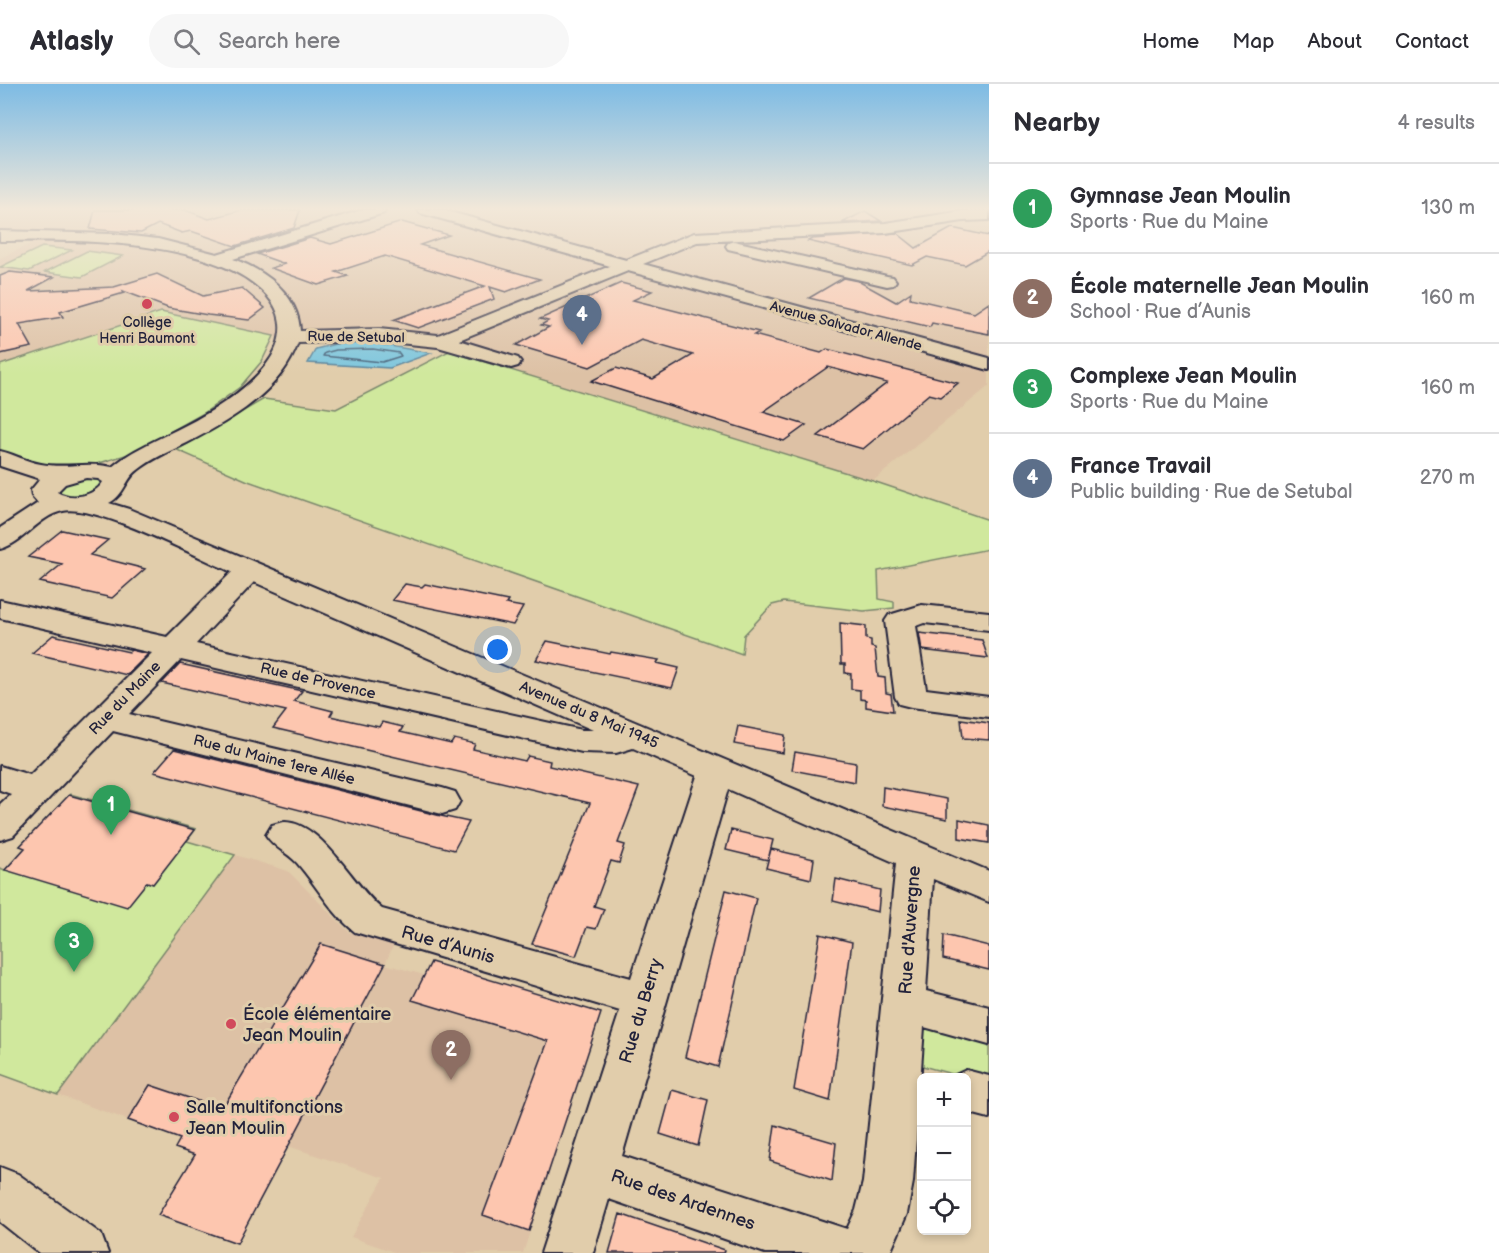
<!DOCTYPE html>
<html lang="en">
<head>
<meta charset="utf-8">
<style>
  :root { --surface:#fff; --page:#f7f7f7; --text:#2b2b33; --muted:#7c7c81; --line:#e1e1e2; --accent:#0b8043 }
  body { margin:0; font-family:"Balsamiq Sans",sans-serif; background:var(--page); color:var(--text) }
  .controls { position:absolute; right:18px; bottom:18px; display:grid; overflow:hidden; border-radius:9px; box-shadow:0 3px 9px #0003 }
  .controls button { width:54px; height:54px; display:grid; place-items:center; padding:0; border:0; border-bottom:2px solid var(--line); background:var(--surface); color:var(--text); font:30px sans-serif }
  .you { position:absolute; left:498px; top:566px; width:21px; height:21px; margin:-15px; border:4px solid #fff; border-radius:50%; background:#1a73e8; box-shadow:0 0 0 9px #1a73e833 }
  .badge { display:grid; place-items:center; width:39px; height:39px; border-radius:50%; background:var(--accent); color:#fff; font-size:20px; font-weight:700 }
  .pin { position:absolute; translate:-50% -50px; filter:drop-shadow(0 2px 3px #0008) }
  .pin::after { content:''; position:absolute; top:32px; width:21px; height:18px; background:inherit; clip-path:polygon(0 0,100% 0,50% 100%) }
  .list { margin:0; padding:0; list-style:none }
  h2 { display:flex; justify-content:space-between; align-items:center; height:78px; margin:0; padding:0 24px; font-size:26px }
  h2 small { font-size:20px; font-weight:400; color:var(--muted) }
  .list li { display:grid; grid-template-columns:39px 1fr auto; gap:18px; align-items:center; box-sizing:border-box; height:90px; padding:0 24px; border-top:2px solid var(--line) }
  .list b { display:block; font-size:22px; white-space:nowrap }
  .list p { margin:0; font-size:20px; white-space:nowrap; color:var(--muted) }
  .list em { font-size:20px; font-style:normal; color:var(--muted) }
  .icon { flex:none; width:33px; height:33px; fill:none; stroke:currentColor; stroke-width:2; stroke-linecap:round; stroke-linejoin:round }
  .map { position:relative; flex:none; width:989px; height:1169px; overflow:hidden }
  header { display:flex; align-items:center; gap:36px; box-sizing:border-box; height:84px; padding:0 30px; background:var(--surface); border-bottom:2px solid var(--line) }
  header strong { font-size:28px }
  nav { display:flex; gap:33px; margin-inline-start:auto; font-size:21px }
  .search { width:420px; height:54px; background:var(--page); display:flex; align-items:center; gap:15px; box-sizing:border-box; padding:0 21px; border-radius:33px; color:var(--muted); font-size:22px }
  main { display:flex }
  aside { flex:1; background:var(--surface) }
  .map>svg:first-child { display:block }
</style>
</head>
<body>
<header>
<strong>Atlasly</strong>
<div class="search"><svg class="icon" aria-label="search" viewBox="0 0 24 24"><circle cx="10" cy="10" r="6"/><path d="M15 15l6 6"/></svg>Search here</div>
<nav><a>Home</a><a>Map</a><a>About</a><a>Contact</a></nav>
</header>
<main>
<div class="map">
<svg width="989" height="1169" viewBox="0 0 989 1169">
  <rect width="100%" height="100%" fill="#e1cdab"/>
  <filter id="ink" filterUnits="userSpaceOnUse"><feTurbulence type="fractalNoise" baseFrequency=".0167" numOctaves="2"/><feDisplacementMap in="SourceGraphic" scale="12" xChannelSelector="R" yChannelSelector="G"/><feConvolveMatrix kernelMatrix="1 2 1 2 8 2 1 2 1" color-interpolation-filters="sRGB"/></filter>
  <g filter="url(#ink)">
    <path fill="#ddc1a5" d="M0 126H439L459 132 479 126H989V302L873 397 449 267 427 261 375 254 329 256 273 253 161 228 0 281V174L39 156H0Z
      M235 771 288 787 349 848 394 860 385 880 424 891 431 878 601 929 523 1169H397L351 1153 384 1094 288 1062 237 1159 158 1131 219 1030 202 1018 151 1001 128 1036 58 1011Z"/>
    <path fill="#d0e89d" stroke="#79856c" stroke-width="1.5" d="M42 163 72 166 29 187 0 183Z
      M87 167 123 172 82 193 45 188Z
      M161 228 274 252 262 277 240 303 204 329 155 356 145 365 93 381 43 385 0 368V281Z
      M449 267 873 397 989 436V465L878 487 879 515 894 518V524L864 527 784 518 772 521 744 551 742 570 248 397 177 366 264 315 336 325Z
      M76 392 100 394 105 400 84 413 63 414 53 404Z
      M70 710 196 745 187 757 235 771 58 1011 0 990V784L5 786 26 763 20 762Z
      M920 936 989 955V1000L915 980Z"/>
    <path fill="#7dc6dd" stroke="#59849c" stroke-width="1.5" d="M373 259 431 269 390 284 308 279 316 265 335 260Z"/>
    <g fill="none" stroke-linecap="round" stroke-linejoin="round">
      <path stroke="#46647c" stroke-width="1.5" d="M373 265 399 269 401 272 382 278 323 272 325 269 336 266Z"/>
    </g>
    <path fill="#fdc6af" stroke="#22223b" stroke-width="1.5" d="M95 126H185L209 135 242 126H300L294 144 235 162 191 147 182 149 158 140 141 149 90 145Z
      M865 127 881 137 842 139Z
      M402 138 449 151 420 161 540 195 506 208 490 203 494 215 418 244 393 236 485 202 385 172 336 188 348 192 318 201 271 184 285 180 257 170 310 154 331 160Z
      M952 144 989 152V167L965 181 927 173 912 181 808 157 812 155 897 149 916 164Z
      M10 188 54 193 28 207 114 203 157 190 203 212 242 204 265 224 249 236 208 231 168 224 123 207 124 209 60 228 63 233 19 240 32 263 0 270V192Z
      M843 194 858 197 896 218 911 208 910 214 974 229 989 219V250L932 239 930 243 809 214Z
      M621 199 652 207 633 216 759 248 754 251 821 269 827 265 958 299 941 313 929 310 863 365 818 352 887 299 828 283 763 328 806 341 784 357 591 297 616 284 653 295 693 271 641 256 590 283 516 261 549 243 541 241 548 237 540 235Z
      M62 446 108 456 90 471 145 485 112 514 40 498 62 480 28 473Z
      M405 500 422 503 425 500 508 517 506 520 523 523 513 541 392 516Z
      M840 539 866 542V555L871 556V563L875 564 878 593 885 594 886 609 891 610 893 627 866 623V616L860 615V606L851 605V590L845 589V580H841Z
      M919 549 982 556 988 574 922 566Z
      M53 551 129 568 131 566 148 570 127 591 32 569Z
      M547 557 610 570 611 568 659 576 657 579 679 584 672 604 536 576Z
      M180 580 302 607 294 617 333 627 330 632 379 643 382 638 403 643 400 648 451 660 454 655 475 660 473 665 525 677 528 672 550 677 549 682 639 703 618 759 625 761 619 779 611 777 594 822 604 825 596 845 587 843 576 872 532 860 590 719 273 644 286 627 162 599Z
      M961 635 989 639V656L963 654Z
      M738 642 785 651 783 669 734 660Z
      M174 665 441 732 469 738 454 766 154 688Z
      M795 668 856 679 855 698 792 686Z
      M883 703 947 715V735L882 722Z
      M69 711 195 746 153 800 147 798 127 823 5 786 25 764 20 762Z
      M959 735 989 741V759L959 754Z
      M731 746 773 756 768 776 726 766Z
      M771 765 814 775 811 795 766 784Z
      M836 795 880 806 878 828 833 817Z
      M726 806 756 814 718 983 685 973Z
      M820 850 852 858 830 1017 794 1006Z
      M944 851 989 862V886L943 875Z
      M321 860 385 880 237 1159 158 1131 195 1071 175 1064 180 1055 128 1036 150 1001 222 1025Z
      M431 878 601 929 529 1147 483 1131 548 957 412 916Z
      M672 1006 708 1016 698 1062 660 1050Z
      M775 1041 836 1059 832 1097 770 1077Z
      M620 1130 725 1166 724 1169H609Z"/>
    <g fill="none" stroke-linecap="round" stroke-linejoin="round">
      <g stroke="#22223b" stroke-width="4">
        <path id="minor" d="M362 126H386L384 129 233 175C265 186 299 211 300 247L379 245 438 251 610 182 420 129 418 126H443L626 176 694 149 885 139 963 127 989 126V136L963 137 885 149 697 158 643 180 989 274V286L628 187 459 256 518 274 521 278 518 282 511 284 438 263 379 257 298 259C281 307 230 337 187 359 170 367 153 374 138 386 125 395 125 411 109 419L129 425 989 787V818L933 795 926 907 989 923V961L924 943 913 1098 907 1130 890 1169H765L609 1115 593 1169H541L620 927 355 848C331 829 317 802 297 779 287 768 274 764 266 751L272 741C276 740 281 738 285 738 323 739 354 803 382 825L631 894 697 692 633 664 616 669 582 668 181 576 129 630 442 704 455 708 460 717 455 726 442 730 113 647 13 752 0 756V720L11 710 0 706V682L30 691 152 569 0 534V516L167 553 232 488C197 473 96 420 63 427 38 432 24 459 0 465V444L38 419 32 412 31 406 40 395 0 382V367C14 370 27 378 41 380 65 385 88 377 112 383 129 368 150 359 170 349 205 332 242 311 266 281 281 262 286 238 272 218 227 154 72 155 0 157V147L113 150 158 155 217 170ZM86 394 98 395 103 398C94 413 71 416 57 408L65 400ZM254 498 593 646H582L196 560ZM728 705 896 779 863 1098 856 1126 847 1145 622 1072Z
          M734 157 887 192 893 193 896 197 893 201 887 202 728 165 726 162 728 159Z
          M922 521 989 528V546L924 539 916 542 926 605 989 613V633L911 623 899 620 895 613 885 537 889 531Z
          M966 986 989 992V1034L966 1028V994H949Z
          M0 1083 18 1090 101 1150 108 1169H39L0 1138Z"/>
      </g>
      <use href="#minor" fill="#e1cdab" fill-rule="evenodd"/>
    </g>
  </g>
  <linearGradient id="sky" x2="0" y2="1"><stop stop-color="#7dbbe4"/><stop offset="0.43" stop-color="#f2e8d9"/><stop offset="1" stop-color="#f2e8d9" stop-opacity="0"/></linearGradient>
  <rect width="989" height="290" fill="url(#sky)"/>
  <g fill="#d1495b" stroke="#e1cdab" stroke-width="2">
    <circle cx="147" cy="220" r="6"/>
    <circle cx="231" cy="940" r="6"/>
    <circle cx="174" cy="1033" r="6"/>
  </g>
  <g text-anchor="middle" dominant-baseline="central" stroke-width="6" stroke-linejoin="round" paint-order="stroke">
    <g font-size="14" fill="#22223b" stroke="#e1cdab">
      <text x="147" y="238">Collège<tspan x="147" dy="16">Henri Baumont</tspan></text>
    </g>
    <g font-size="14" fill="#22223b" stroke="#e1cdab">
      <text transform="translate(846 242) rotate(15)">Avenue Salvador Allende</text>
      <text transform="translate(356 253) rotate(1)">Rue de Setubal</text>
    </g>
    <g font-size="15" fill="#22223b" stroke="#e1cdab">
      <text transform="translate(318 597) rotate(13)">Rue de Provence</text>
      <text transform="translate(125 614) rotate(-46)">Rue du Maine</text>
      <text transform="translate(589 631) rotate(23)">Avenue du 8 Mai 1945</text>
      <text transform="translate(274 676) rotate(14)">Rue du Maine 1ere Allée</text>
    </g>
    <g font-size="18" fill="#22223b" stroke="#e1cdab">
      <text transform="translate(910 846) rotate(-86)">Rue d'Auvergne</text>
      <text transform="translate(448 861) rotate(16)">Rue d’Aunis</text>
      <text transform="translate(641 927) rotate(-73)">Rue du Berry</text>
      <text transform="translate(683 1116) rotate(19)">Rue des Ardennes</text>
    </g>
    <g font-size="18" fill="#22223b" stroke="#e1cdab" text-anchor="start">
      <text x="243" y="930">École élémentaire<tspan x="243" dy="21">Jean Moulin</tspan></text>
      <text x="186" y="1023">Salle multifonctions<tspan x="186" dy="21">Jean Moulin</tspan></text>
    </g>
  </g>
</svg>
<div class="controls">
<button>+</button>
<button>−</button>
<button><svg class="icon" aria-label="locate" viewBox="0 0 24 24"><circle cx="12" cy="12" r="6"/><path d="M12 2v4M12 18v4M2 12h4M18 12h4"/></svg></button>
</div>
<div class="you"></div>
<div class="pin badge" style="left:111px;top:751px;background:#2e9e5b">1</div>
<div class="pin badge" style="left:451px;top:996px;background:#8d6e63">2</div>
<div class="pin badge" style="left:74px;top:888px;background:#2e9e5b">3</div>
<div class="pin badge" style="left:582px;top:261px;background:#5c6f8a">4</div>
</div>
<aside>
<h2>Nearby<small>4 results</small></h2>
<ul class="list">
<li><span class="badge" style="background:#2e9e5b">1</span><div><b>Gymnase Jean Moulin</b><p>Sports · Rue du Maine</p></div><em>130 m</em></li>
<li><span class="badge" style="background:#8d6e63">2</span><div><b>École maternelle Jean Moulin</b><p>School · Rue d’Aunis</p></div><em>160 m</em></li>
<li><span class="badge" style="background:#2e9e5b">3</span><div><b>Complexe Jean Moulin</b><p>Sports · Rue du Maine</p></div><em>160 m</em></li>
<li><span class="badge" style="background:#5c6f8a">4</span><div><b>France Travail</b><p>Public building · Rue de Setubal</p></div><em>270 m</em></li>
</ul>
</aside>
</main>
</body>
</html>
